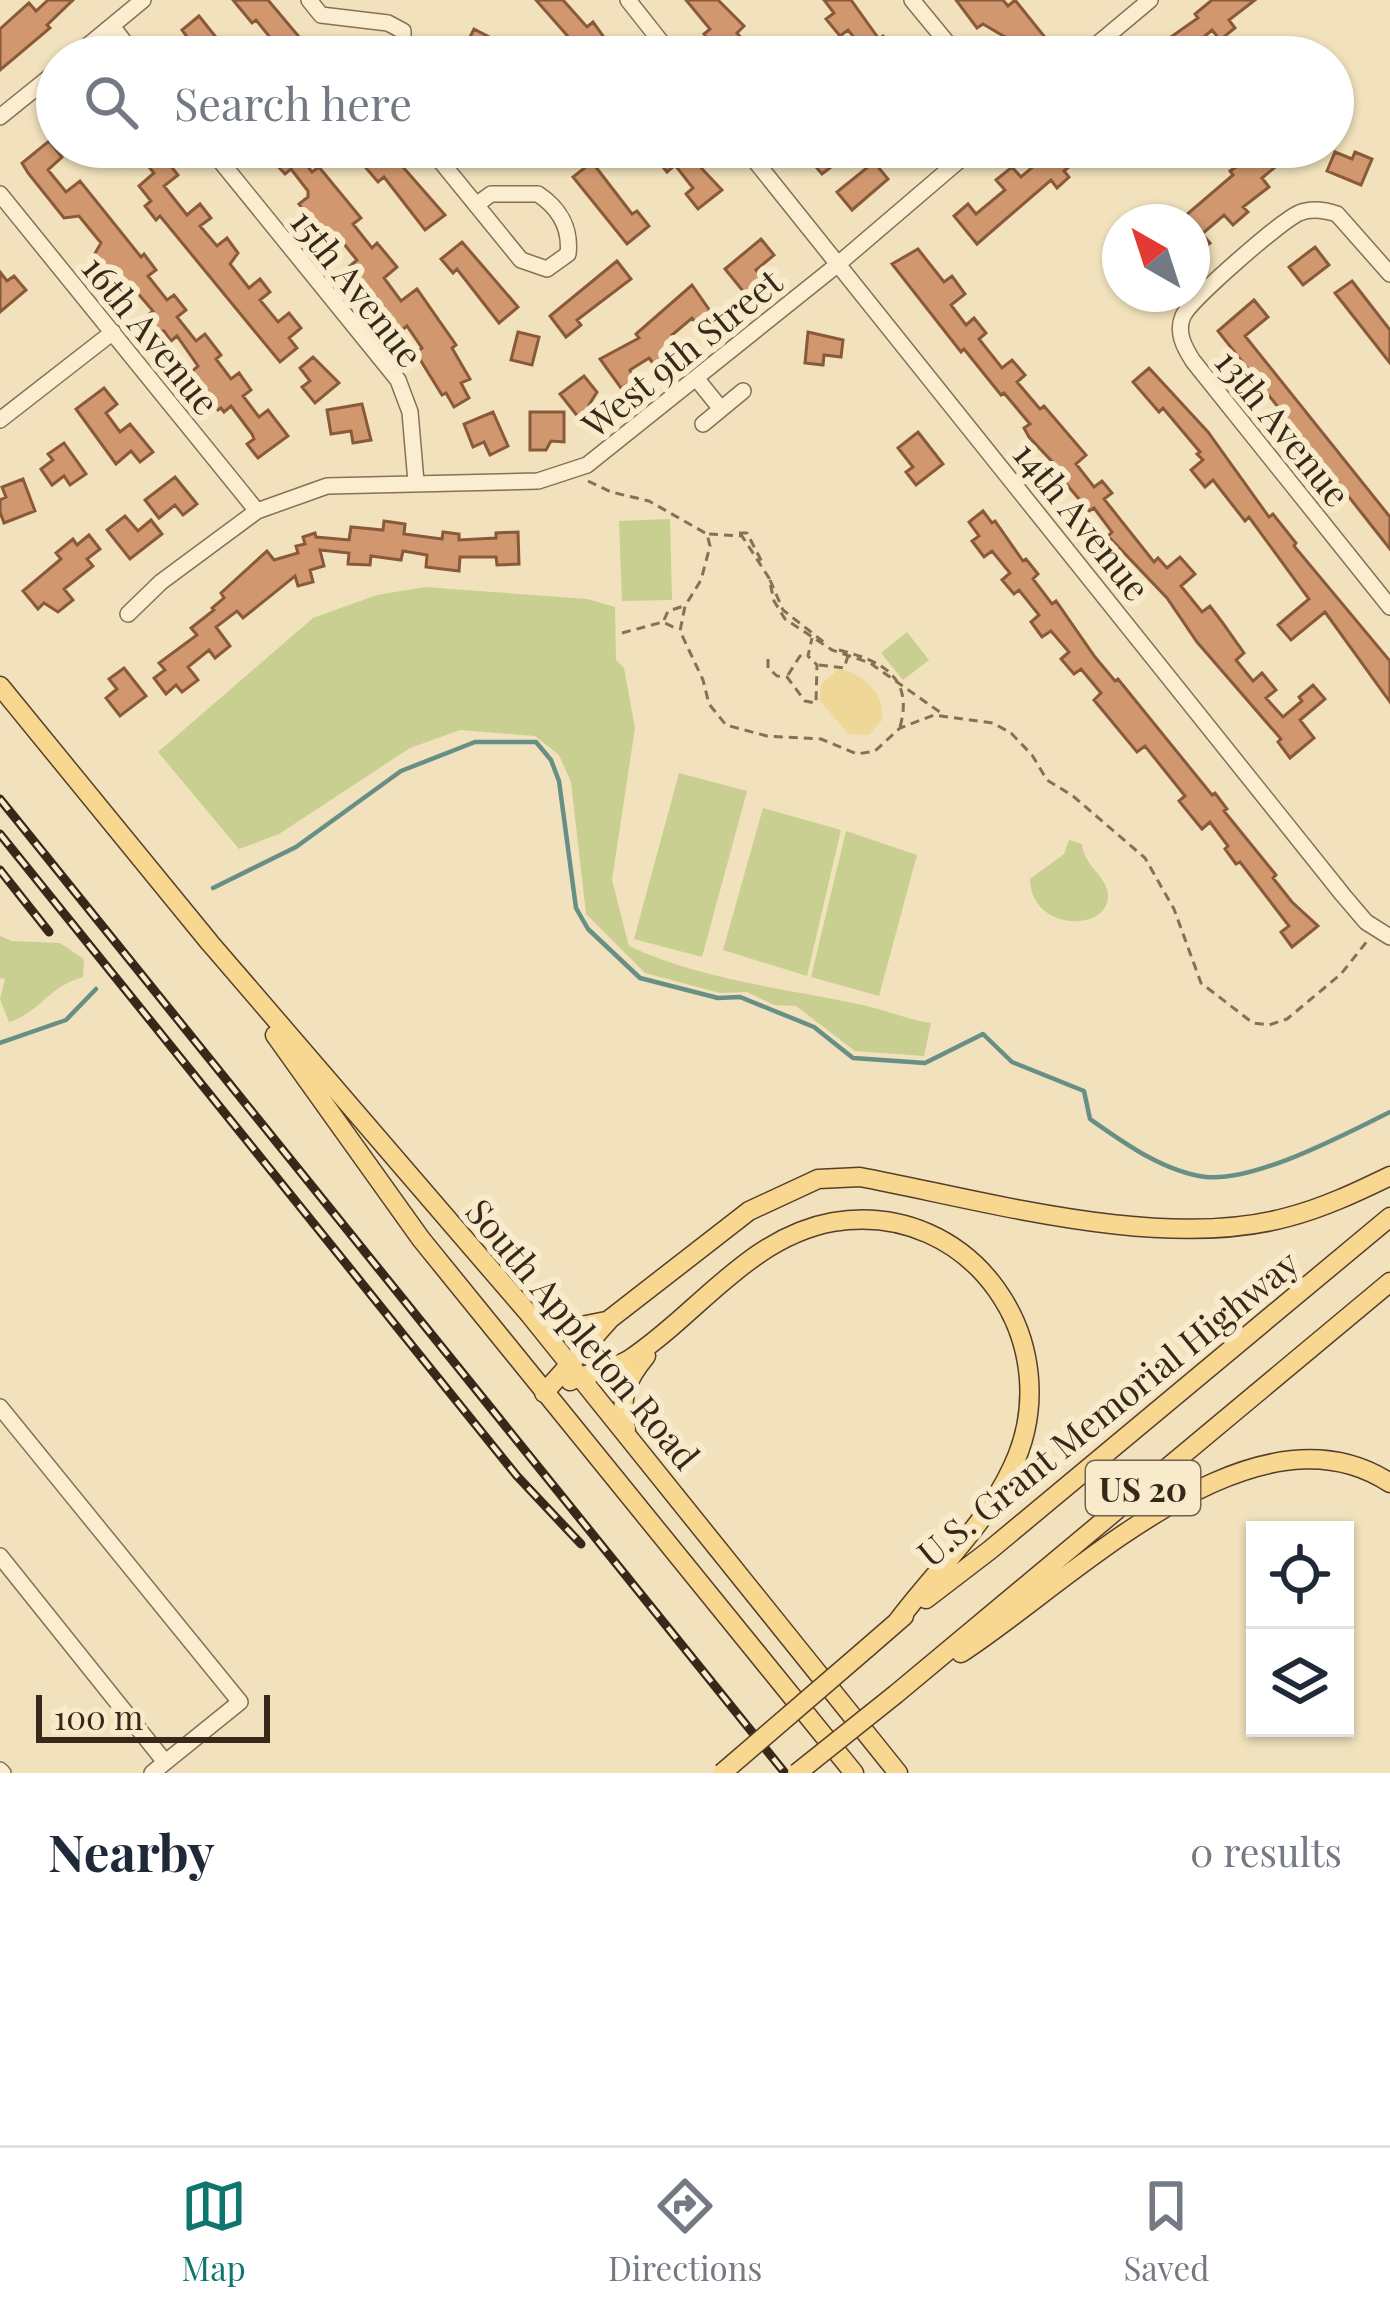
<!DOCTYPE html>
<html lang="en">
<head>
<meta charset="utf-8">
<style>
  :root { --surface:#fff; --page:#f2f2f3; --text:#1f2937; --muted:#747a83; --line:#e0e1e3; --accent:#0f766e }
  body { margin:0; font-family:"Playfair Display",serif; background:var(--page); color:var(--text) }
  .controls { position:absolute; right:36px; bottom:36px; display:grid; overflow:hidden; border-radius:0px; box-shadow:0 3px 9px #0004 }
  .controls button { width:108px; height:108px; display:grid; place-items:center; padding:0; border:0; border-bottom:3px solid var(--line); background:var(--surface); color:var(--text); font:60px sans-serif }
  .compass { position:absolute; left:1102px; top:204px; width:108px; height:108px; border-radius:50%; background:var(--surface); box-shadow:0 3px 9px #0004; rotate:321deg }
  .scale { position:absolute; left:36px; bottom:30px; width:234px; box-sizing:border-box; padding-left:12px; border:6px solid #37281a; border-top:0; font-size:33px; line-height:42px; white-space:nowrap; color:#37281a; -webkit-text-stroke:9px #f8ebcc; paint-order:stroke }
  .list { margin:0; padding:0; list-style:none }
  h2 { display:flex; justify-content:space-between; align-items:center; height:156px; margin:0; padding:0 48px; font-size:51px }
  h2 small { font-size:39px; font-weight:400; color:var(--muted) }
  .icon { flex:none; width:66px; height:66px; fill:none; stroke:currentColor; stroke-width:2; stroke-linecap:round; stroke-linejoin:round }
  .map { position:relative; flex:none; width:1390px; height:1773px; overflow:hidden }
  .search { position:absolute; background:var(--surface); box-shadow:0 3px 9px #0004; left:36px; right:36px; top:36px; height:132px; display:flex; align-items:center; gap:30px; box-sizing:border-box; padding:0 42px; border-radius:66px; color:var(--muted); font-size:45px }
  .sheet { height:372px; background:var(--surface) }
  nav { display:flex; justify-content:space-around; align-items:center; box-sizing:border-box; height:168px; border-top:3px solid var(--line); background:var(--surface); font-size:33px; color:var(--muted) }
  nav a { display:grid; justify-items:center; gap:6px }
  nav .on { color:var(--accent) }
  .map>svg:first-child { display:block }
</style>
</head>
<body>
<div class="map">
<svg width="1390" height="1773" viewBox="0 0 1390 1773">
  <rect width="100%" height="100%" fill="#f1e1bc"/>
  <path fill="#c8cf90" d="M670 519 672 600 622 601 619 521Z
    M425 587 587 599 615 607 616 660 624 668 635 728 612 880 629 946C699 979 782 988 858 1004 883 1009 905 1019 931 1023L924 1056 855 1051 796 1006 774 1005 747 992 720 993 645 973 586 914 571 782 559 755 535 736 460 730 410 748 279 834 239 849 158 752 313 618 377 595Z
    M907 632 929 660 903 680 881 653Z
    M679 773 747 791 702 957 634 939Z
    M763 808 841 830 807 976 723 950Z
    M846 831 917 855 879 996 811 977Z
    M1069 840 1082 844C1083 865 1106 875 1108 894 1111 932 1031 933 1030 879L1064 854Z
    M0 936 12 941 60 943 84 959 83 977C46 988 42 1011 9 1022L0 999 5 979 0 978Z"/>
  <path fill="#efd797" d="M839 669C864 674 885 694 882 720L869 735 849 734 820 701 821 684Z"/>
  <g fill="none" stroke-linecap="round" stroke-linejoin="round">
    <path stroke="#678f85" stroke-width="4.5" d="M213 888 296 847 401 771 475 742H536L551 760 559 781 576 908 588 929 640 978 718 998 740 997 814 1027 853 1058 925 1063 983 1034 1012 1062 1084 1091 1090 1119C1124 1143 1164 1172 1206 1177 1256 1182 1345 1134 1390 1112
      M0 1043 66 1020 96 989"/>
  </g>
  <path fill="#d1986f" stroke="#8a5939" stroke-width="3" d="M48 0H73L47 25 50 28 0 70V29L29 3 36 11Z
    M233 0H268L316 57H280L282 52 256 20 252 23Z
    M536 0H563L587 27 593 22 618 57H586Z
    M686 0H718L744 26 737 33 748 46 734 57 722 42 715 48 704 34 710 29Z
    M824 0H851L879 39 883 36 900 57H870L848 30 840 36 826 19 834 13Z
    M956 0H1003L1008 6 1015 0 1048 41 1037 51 1042 57H1012L999 42 1005 37 983 24 977 28Z
    M1212 0H1255L1229 20 1235 28 1220 40 1212 30 1189 50 1195 57H1152L1161 50 1158 46 1198 18 1195 14Z
    M199 16 219 41 215 44 225 57H173L187 46 184 42 188 38 182 30Z
    M474 29 491 38 481 57H460Z
    M49 141 62 157 48 170 66 192 80 181 141 257 144 254 156 270 148 276 167 300 174 295 186 310 177 317 196 341 205 334 221 355 216 359 231 379 239 373 251 390 243 396 259 417 268 410 288 436 258 458 247 444 254 439 252 434 231 406 224 412 221 408 218 410 188 375 198 366 177 336 171 341 164 331H156L145 318 153 311 134 289 124 291 94 255 101 243 79 216 64 218 28 173 22 163Z
    M109 147H155L178 175 164 186 187 215 200 204 211 218 200 226 217 246 227 238 238 253 230 264 249 288 260 279 270 292 260 300 278 322 289 313 301 328 289 338 297 348 280 362 160 216 156 220 145 206 151 201 139 186 154 173 138 154 124 166Z
    M260 147H292L312 172 319 167 361 218 353 224 372 248 377 243 397 267 384 278 401 301 417 289 456 345 452 348 470 379 461 383 469 398 454 407 446 393 442 395 416 353 422 348 407 326 402 330 391 319 350 266 357 260 339 238 329 239 299 204 308 197V191L291 169 285 174Z
    M668 147H699L689 155 722 190 698 209 686 194 693 188 675 165 667 172 655 157Z
    M799 147H841L829 157 835 164 822 174Z
    M1042 147H1064L1076 161 1064 171 1069 177 1057 188 1051 180 977 244 954 216 968 204 976 214 1005 190 996 180 1012 167 1021 177 1048 154Z
    M388 150 445 215 425 230 384 177 378 182 366 168Z
    M1261 151 1274 168 1262 178 1269 187 1243 207 1248 212 1233 225 1224 215 1202 234 1210 243 1192 257V222H1178L1233 175 1230 171Z
    M1335 152 1352 159 1355 152 1372 159 1361 185 1327 171Z
    M592 162 632 214 637 211 649 226 627 244 573 177Z
    M874 162 888 179 852 210 837 192Z
    M761 239 774 255 756 270 765 281 747 296 725 269Z
    M462 242 518 307 499 323 457 269 453 273 441 259Z
    M1315 247 1329 265 1303 285 1289 267Z
    M918 249 944 282 952 276 965 294 951 305 966 325 974 318 986 333 979 339 1002 368 1012 360 1025 375 1017 382 1040 409 1044 406 1086 455 1076 464 1094 487 1102 481 1112 493 1104 499 1154 562 1158 558 1167 568 1180 557 1195 574 1181 586 1202 612 1210 606 1222 622 1244 653 1236 660 1253 681 1262 673 1276 690 1266 698 1283 717 1302 701 1299 697 1313 685 1325 699 1300 720 1314 738 1290 758 1278 742 1281 739 1197 642 1167 598 1108 536 1112 532 1094 508 1089 511 1058 474 1061 471 1029 437 1024 428 1030 424 1004 393 1001 395 964 349 961 352 892 264Z
    M617 261 631 279 577 320 581 325 566 337 550 316Z
    M0 272 7 281 14 276 26 290 0 312Z
    M1352 281 1390 330V363L1335 293Z
    M692 285 715 318 702 329 692 318 672 335 679 343 667 353 669 356 656 367 649 358 630 370 635 380 621 388 600 359 639 338 636 334Z
    M1254 300 1268 317 1245 336 1390 517V549L1218 331Z
    M518 332 539 337 532 365 511 360Z
    M808 332 843 340 841 357 824 355 823 365 805 363Z
    M313 357 339 383 315 403 302 387 310 381 300 368Z
    M1149 368 1208 432 1269 517 1273 514 1296 543 1294 546 1390 661V702L1325 612 1291 640 1278 625 1309 599 1249 517 1245 521 1213 480 1205 487 1191 470 1203 460 1197 454 1200 452 1163 408 1159 412 1133 382Z
    M584 376 597 392 589 405 595 413 583 423 560 394Z
    M104 388 117 404 106 413 120 432 130 424 153 452 140 462 131 451 116 464 76 409Z
    M362 404 371 440 353 443 351 431 331 434 327 410Z
    M493 412 508 446 490 455 484 442 473 447 464 424Z
    M530 412H564V442L551 441 546 450H530Z
    M918 432 943 464 916 485 906 472 913 467 898 448Z
    M64 443 86 474 70 485 64 476 52 485 41 469 53 460 48 454Z
    M175 477 197 504 183 515 175 505 159 518 145 500Z
    M23 479 35 511 4 523 0 512V500L6 497 2 487Z
    M983 511 992 523 995 521 1023 561 1026 559 1038 574 1033 579 1052 604 1056 601 1095 657 1115 681 1118 679 1212 795 1215 793 1227 809 1224 811 1276 875 1273 878 1292 902 1318 926 1292 947 1281 932 1289 926 1240 862 1236 864 1225 849 1228 846 1210 822 1202 829 1179 801 1185 796 1145 746 1137 752 1094 700 1101 693 1081 669 1074 674 1061 659 1069 652 1051 631 1042 637 1031 622 1039 615 1019 590 1014 594 1002 580 1010 573 992 551 984 557 972 541 979 536 969 522Z
    M125 516 138 531 151 520 162 534 130 559 107 530Z
    M384 521 405 524 404 534 442 539 443 532 459 534V540L496 538V533L518 532 519 564 497 565 496 557H460L459 571 426 567 427 555 403 551 401 560 371 556 370 565 348 564 349 553 320 550 324 566 310 570 313 582 298 586 295 576 243 618 237 611 216 627 230 646 215 658 209 650 188 667 198 680 182 692 176 685 166 694 154 678 165 670 159 663 197 635 191 628 214 610 212 608 224 598 221 593 267 551 274 560 298 553 296 546 305 544 303 537 315 533 316 537 349 540 351 527 383 530Z
    M89 535 100 549 87 559 93 566 64 589 73 600 58 612 44 603 38 609 23 591 61 559 56 553 73 539 77 545Z
    M124 668 146 696 120 716 106 698 117 689 109 679Z"/>
  <g fill="none" stroke-linecap="round" stroke-linejoin="round">
    <g stroke="#897055" stroke-width="18">
      <path id="minor" d="M309 0 321 15 388 23 403 31V57
        M628 0 673 57
        M912 0 959 57
        M112 26 136 57
        M74 57 143 0
        M1082 57 1150 0
        M0 117 57 71
        M209 147 398 380 410 412 416 482
        M429 147 521 260 547 269 568 254C571 228 559 208 538 194H491L476 205
        M744 147 1343 895 1366 922 1390 937
        M0 194 257 511
        M1390 274 1337 214C1325 210 1311 208 1299 213 1281 221 1191 299 1183 316 1176 332 1184 347 1193 361L1390 607
        M696 378 721 409
        M0 420 113 332
        M703 424 743 391
        M128 614 161 582 257 511 327 486 538 481 587 465 837 265 975 147
        M0 1407 240 1702 152 1773
        M0 1556 165 1762
        M0 1770 3 1773"/>
    </g>
    <g stroke="#563e2a" stroke-width="21">
      <path id="major" d="M0 686 210 943 530 1315 898 1773
        M275 1035 421 1239 854 1773
        M530 1315 581 1326 606 1321
        M570 1381C589 1372 613 1370 630 1359 698 1314 749 1237 833 1222 973 1199 1071 1345 1012 1468 985 1526 935 1571 897 1622
        M544 1393 610 1319 749 1211 818 1179 860 1177C987 1201 1162 1252 1288 1217 1323 1208 1357 1192 1390 1176
        M626 1429C619 1398 626 1380 646 1356
        M926 1599 990 1550 1390 1217
        M866 1649 904 1616
        M961 1653C1071 1582 1253 1393 1390 1483
        M896 1694 1390 1282"/>
    </g>
    <path stroke="#897055" stroke-width="3" stroke-dasharray="9 6" stroke-linecap="butt" d="M588 481 611 492 649 501 707 534 710 546 701 580 685 606 680 631 703 680 709 704 726 725 767 736 821 739 857 754 875 751 900 728 934 715 993 723 1011 733 1032 755 1047 780 1073 796 1145 858 1174 909 1201 983 1253 1023 1269 1025 1287 1019 1341 974 1368 940
      M739 533H747L764 566
      M709 534 742 536 769 578 774 601 785 619 832 650 870 663 944 715
      M770 580 783 610 825 643
      M664 620 668 611 684 606
      M622 633 663 622 677 629
      M839 650C882 661 914 677 900 727
      M768 659V668L777 676 787 677 805 701 816 703 817 665 808 656 812 638
      M819 665 844 668 848 656
      M788 675 800 656H808"/>
    <use href="#minor" stroke="#fbeed0" stroke-width="15"/>
    <use href="#major" stroke="#f8d790" stroke-width="18"/>
    <g stroke="#37281a" stroke-width="9">
      <path id="rail" d="M0 799 785 1773
        M0 834 517 1476 581 1544
        M0 870 49 932"/>
    </g>
    <use href="#rail" stroke="#f8ebcc" stroke-width="4.5" stroke-dasharray="14" stroke-linecap="butt"/>
    <g stroke="#563e2a" stroke-width="21" stroke-linecap="butt">
      <path id="major-bridge" d="M722 1773 866 1649
        M797 1773 896 1694"/>
    </g>
    <use href="#major-bridge" stroke="#f8d790" stroke-width="18"/>
  </g>
  <g text-anchor="middle" dominant-baseline="central" stroke-width="12" stroke-linejoin="round" paint-order="stroke">
    <rect fill="#f8ebcc" stroke="#71624f" stroke-width="3" x="1086" y="1461" width="114" height="54" rx="9"/>
    <g font-size="33" font-weight="bold" fill="#37281a">
      <text x="1143" y="1488">US 20</text>
    </g>
    <g font-size="36" fill="#37281a" stroke="#f8ebcc">
      <text transform="translate(358 287) rotate(52)">15th Avenue</text>
      <text transform="translate(152 334) rotate(51)">16th Avenue</text>
      <text transform="translate(681 352) rotate(-39)">West 9th Street</text>
      <text transform="translate(1284 427) rotate(51)">13th Avenue</text>
      <text transform="translate(1083 520) rotate(51)">14th Avenue</text>
      <text transform="translate(584 1333) rotate(50)">South Appleton Road</text>
      <text transform="translate(1107 1407) rotate(-39)">U.S. Grant Memorial Highway</text>
    </g>
  </g>
</svg>
<div class="controls">
<button><svg class="icon" aria-label="locate" viewBox="0 0 24 24"><circle cx="12" cy="12" r="6"/><path d="M12 2v4M12 18v4M2 12h4M18 12h4"/></svg></button>
<button><svg class="icon" aria-label="layers" viewBox="0 0 24 24"><path d="M12 4l9 5-9 5-9-5zM3 14l9 5 9-5"/></svg></button>
</div>
<svg class="compass" viewBox="-18 -18 36 36"><path d="M0-13l5 13h-10z" fill="#e53935"/><path d="M0 13l5-13h-10z" fill="#747a83"/></svg>
<div class="scale">100 m</div>
<div class="search"><svg class="icon" aria-label="search" viewBox="0 0 24 24"><circle cx="10" cy="10" r="6"/><path d="M15 15l6 6"/></svg>Search here</div>
</div>
<section class="sheet">
<h2>Nearby<small>0 results</small></h2>
<ul class="list">
</ul>
</section>
<nav>
<a class="on"><svg class="icon" aria-label="map" viewBox="0 0 24 24"><path d="M3 6l6-2 6 2 6-2v14l-6 2-6-2-6 2zM9 4v14M15 6v14"/></svg>Map</a>
<a><svg class="icon" aria-label="directions" viewBox="0 0 24 24"><path d="M12 3l9 9-9 9-9-9zM9 14v-3h6M13 9l2 2-2 2"/></svg>Directions</a>
<a><svg class="icon" aria-label="saved" viewBox="0 0 24 24"><path d="M7 4h10v16l-5-4-5 4z"/></svg>Saved</a>
</nav>
</body>
</html>
